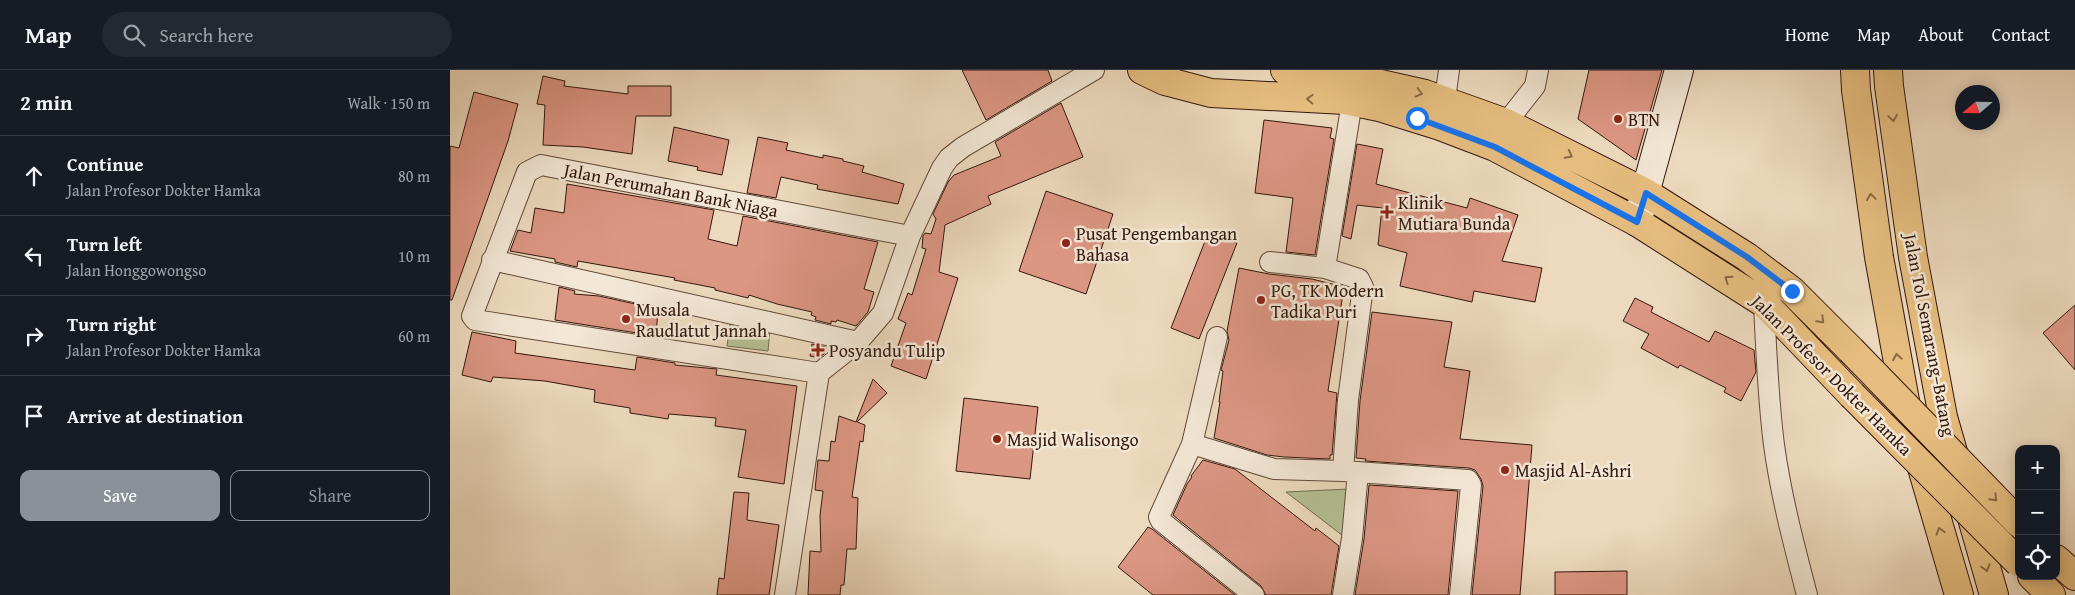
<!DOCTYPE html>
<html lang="en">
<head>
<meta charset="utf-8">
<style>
  :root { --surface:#171b24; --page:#242831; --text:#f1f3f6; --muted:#9ea1a6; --line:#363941; --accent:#8c9099 }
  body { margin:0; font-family:"Gentium Book Plus",serif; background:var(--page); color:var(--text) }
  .controls { position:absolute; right:15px; bottom:15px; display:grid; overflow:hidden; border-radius:10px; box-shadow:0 2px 12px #0003 }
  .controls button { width:45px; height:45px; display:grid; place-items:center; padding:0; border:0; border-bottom:1px solid var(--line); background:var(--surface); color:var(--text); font:25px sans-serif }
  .compass { position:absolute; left:1505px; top:15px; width:45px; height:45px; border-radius:50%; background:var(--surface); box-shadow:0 2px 12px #0003; rotate:250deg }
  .stop { position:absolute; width:15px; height:15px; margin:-11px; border:4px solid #1a73e8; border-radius:50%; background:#fff }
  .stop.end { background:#1a73e8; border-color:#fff; box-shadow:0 1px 5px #0008 }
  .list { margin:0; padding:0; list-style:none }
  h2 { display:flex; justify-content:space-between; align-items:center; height:65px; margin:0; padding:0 20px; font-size:21px }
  h2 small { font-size:16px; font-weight:400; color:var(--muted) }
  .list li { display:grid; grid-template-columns:32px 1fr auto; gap:15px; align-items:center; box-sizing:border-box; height:80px; padding:0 20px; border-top:1px solid var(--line) }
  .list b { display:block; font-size:19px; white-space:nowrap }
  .list p { margin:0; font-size:16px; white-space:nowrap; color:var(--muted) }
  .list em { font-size:16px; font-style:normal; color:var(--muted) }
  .actions { display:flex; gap:10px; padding:15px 20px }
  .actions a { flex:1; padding:11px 0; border:1px solid var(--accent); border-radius:10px; text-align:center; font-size:18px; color:var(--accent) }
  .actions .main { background:var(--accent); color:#fff }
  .icon { flex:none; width:28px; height:28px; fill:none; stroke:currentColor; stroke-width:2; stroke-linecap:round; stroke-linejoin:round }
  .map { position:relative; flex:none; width:1625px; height:525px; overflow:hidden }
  header { display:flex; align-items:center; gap:30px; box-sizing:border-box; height:70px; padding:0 25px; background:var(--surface); border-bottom:1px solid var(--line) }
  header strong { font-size:24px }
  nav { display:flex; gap:28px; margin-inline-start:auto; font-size:18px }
  .search { width:350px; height:45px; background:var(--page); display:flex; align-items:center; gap:12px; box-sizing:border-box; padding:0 18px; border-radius:28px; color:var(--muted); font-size:19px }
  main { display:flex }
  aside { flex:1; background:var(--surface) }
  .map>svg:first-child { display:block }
</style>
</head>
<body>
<header>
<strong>Map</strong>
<div class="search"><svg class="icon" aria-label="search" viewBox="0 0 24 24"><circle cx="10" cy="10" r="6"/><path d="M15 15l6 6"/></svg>Search here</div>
<nav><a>Home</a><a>Map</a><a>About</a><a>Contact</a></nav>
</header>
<main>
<aside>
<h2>2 min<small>Walk · 150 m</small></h2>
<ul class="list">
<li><svg class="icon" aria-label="ahead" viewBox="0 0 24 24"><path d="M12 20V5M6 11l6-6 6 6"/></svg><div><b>Continue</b><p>Jalan Profesor Dokter Hamka</p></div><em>80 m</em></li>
<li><svg class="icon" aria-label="left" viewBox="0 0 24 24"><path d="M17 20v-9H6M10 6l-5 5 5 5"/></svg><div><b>Turn left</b><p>Jalan Honggowongso</p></div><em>10 m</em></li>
<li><svg class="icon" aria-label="right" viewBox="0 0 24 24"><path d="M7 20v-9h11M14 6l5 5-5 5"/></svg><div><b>Turn right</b><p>Jalan Profesor Dokter Hamka</p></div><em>60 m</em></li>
<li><svg class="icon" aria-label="arrive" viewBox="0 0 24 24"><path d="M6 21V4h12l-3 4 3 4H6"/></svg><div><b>Arrive at destination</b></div></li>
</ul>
<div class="actions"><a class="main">Save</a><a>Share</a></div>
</aside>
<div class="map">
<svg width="1625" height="525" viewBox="0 0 1625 525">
  <rect width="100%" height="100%" fill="#eddabe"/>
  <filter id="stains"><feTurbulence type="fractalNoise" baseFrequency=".004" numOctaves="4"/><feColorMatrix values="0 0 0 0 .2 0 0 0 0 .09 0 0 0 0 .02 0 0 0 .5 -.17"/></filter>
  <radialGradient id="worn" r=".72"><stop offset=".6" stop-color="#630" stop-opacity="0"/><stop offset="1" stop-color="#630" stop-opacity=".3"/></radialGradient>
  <path fill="#b4c094" stroke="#746c50" d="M280 254 320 259 318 281 277 276Z
    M899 419 897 469 836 422Z"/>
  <path fill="#dc9684" stroke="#33170c" d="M512 0H598L602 11 536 50Z
    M1139 0H1212L1186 90 1128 49Z
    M93 6 115 11 114 16 178 24V16H221V46H186L182 84 133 77 93 75 95 35 87 34Z
    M24 22 68 34 58 71 2 230H0V76L9 78Z
    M611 33 633 87 538 126 541 134 495 155 489 202 508 208 476 309 441 296 456 253 448 249 458 223 462 225 476 179 472 178 473 166 475 163 481 164 486 149 483 144 498 112 504 105 551 86 545 72Z
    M814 50 882 58 880 68 884 69 865 185 836 182 843 128 805 123Z
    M224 57 279 70 272 105 247 100 248 97 218 91Z
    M308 67 338 73 336 80 373 88V85L393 89V91L414 96 412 102 454 114 448 134 367 119 368 115 331 107 326 128 297 123Z
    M907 74 933 79 926 114 1017 138 1020 128 1068 145 1052 191 1092 198 1085 232 1024 221 1022 232 950 216 957 183 928 175 932 138 907 135 901 169 892 166Z
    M117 114 264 140 258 169 287 176 293 146 428 172 414 219 424 222 418 242 406 256 387 250 386 252 381 251V254L365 250 366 247 361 245 362 242 327 234 299 225 298 228 265 220V218L224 210 225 208 128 191 127 197 105 192V189L60 181 68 160 81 163 85 138 114 143Z
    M596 121 663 144 636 224 569 201Z
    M759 161 787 173 749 269 721 258Z
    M789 198 819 204 862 209 894 217 878 321 887 323 882 385H880V389L834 387 817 385 764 368 770 332H769L773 301 771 300 779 270 777 261Z
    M109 217 125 221 124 224 149 226 208 239 206 266 105 250Z
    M1185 228 1203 237 1201 242 1259 272 1265 261 1304 280 1306 302 1291 331 1274 322 1276 318 1230 295 1228 298 1191 278 1199 264 1173 251Z
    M1625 235V300L1593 263Z
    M922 242 1002 252 994 297 1020 301 1010 369 1082 375 1070 525H1022L1033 416 1031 409 1025 400 1019 398 915 391 916 389 906 388 910 331Z
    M22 262 66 271 65 283 185 300 187 287 225 293V295L267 299 266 305 347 316 334 414 288 407 296 360 265 356 266 348 219 344 218 349 180 343V338L144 332 145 320 95 311 43 307 41 312 12 305Z
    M362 274 376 277 375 283 369 288 360 286Z
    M423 309 437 323 407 352 415 355 413 372 410 371 402 427 408 428 406 479H397L394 515H391L390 525H358L360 481 371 482 370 445 373 421 365 420 368 390 379 391 381 371 385 372 389 346 406 352Z
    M514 328 588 337 580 409 506 401Z
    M753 390 785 399 865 461 866 458 889 476 881 525H816L811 516 723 445 737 414 742 407 741 406Z
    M919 415 1008 421 998 525H905L914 469Z
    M284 422 299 423 297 450 329 455 319 525H267L269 508 274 509Z
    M698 457 702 459 785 525H703L668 497Z
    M1177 501V525H1105V502Z"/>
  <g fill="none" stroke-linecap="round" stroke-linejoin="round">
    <g stroke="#624838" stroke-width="22">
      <path id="street" d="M993 44 999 0
        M1056 53 1085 16 1088 0
        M42 190 408 272
        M820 192 875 198 909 209 913 217 898 330 893 401
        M875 198 902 32
        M1314 233C1316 280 1318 328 1324 375 1331 426 1344 475 1357 525
        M767 267 742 374 709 447 711 451 804 525
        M369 303 25 250 22 246 77 102 91 95 460 166
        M742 374 824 399 893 401 1018 410 1021 415 1010 525
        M335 525 369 303 408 272 433 243 460 166 492 98 499 88 513 77 644 0
        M893 525 902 468 908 402"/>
    </g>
    <g stroke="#33170c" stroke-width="30">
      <path id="secondary" d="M1187 152 1229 0"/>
    </g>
    <g stroke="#33170c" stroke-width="30">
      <path id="primary" d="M692 0 715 11 761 23 895 30 929 37 990 56 1045 77 1187 152 1314 233 1402 325
        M835 0 891 5 975 24 1056 53 1196 123 1297 187 1342 221 1401 280
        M1606 489 1625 506
        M1582 506 1601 525"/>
    </g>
    <g stroke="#33170c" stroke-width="30">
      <path id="highway" d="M1405 0 1406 20 1429 187 1459 353 1509 525
        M1438 0 1439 16 1463 187 1493 347 1544 525"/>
    </g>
    <use href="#street" stroke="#f3e7d5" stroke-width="20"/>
    <use href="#secondary" stroke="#f3e7d5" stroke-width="28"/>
    <use href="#primary" stroke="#e6bd7f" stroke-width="28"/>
    <use href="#highway" stroke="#e6bd7f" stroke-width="28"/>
    <g stroke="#33170c" stroke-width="30" stroke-linecap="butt">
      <path id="primary-bridge" d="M1401 280 1569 453
        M1402 325 1569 493"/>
    </g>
    <use href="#primary-bridge" stroke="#e6bd7f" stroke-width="28"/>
  </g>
  <defs><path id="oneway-chevron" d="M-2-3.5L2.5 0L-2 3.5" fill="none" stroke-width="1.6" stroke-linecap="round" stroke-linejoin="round" transform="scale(1.25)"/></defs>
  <g stroke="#8c6a46">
    <use href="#oneway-chevron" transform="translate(969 23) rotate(14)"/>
    <use href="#oneway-chevron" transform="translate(860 29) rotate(-177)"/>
    <use href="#oneway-chevron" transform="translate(1443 48) rotate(82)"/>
    <use href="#oneway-chevron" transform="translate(1119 85) rotate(27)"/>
    <use href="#oneway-chevron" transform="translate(1421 127) rotate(-98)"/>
    <use href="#oneway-chevron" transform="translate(1278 209) rotate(-146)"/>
    <use href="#oneway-chevron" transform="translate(1371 250) rotate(45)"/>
    <use href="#oneway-chevron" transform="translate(1447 287) rotate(-100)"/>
    <use href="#oneway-chevron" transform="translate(1544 428) rotate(46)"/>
    <use href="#oneway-chevron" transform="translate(1490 461) rotate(-106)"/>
    <use href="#oneway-chevron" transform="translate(1536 498) rotate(74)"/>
  </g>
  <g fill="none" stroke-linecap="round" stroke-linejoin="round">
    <path stroke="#1a73e8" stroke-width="6" d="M967 48 1045 77 1187 152 1196 123 1297 187 1342 221"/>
  </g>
  <g fill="#8f2418" stroke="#f3e7d5" stroke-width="2">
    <circle cx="1168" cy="49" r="5"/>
    <path d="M934.5 134.5h5v5h5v5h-5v5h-5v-5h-5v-5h5z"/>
    <circle cx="616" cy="173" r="5"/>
    <circle cx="811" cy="230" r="5"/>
    <circle cx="176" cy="249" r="5"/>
    <path d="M365.5 272.5h5v5h5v5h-5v5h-5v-5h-5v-5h5z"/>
    <circle cx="547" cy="369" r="5"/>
    <circle cx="1055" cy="400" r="5"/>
  </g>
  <g text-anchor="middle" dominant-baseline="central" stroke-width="5" stroke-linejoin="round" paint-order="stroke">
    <g font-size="18" fill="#33170c" stroke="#f3e7d5" text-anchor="start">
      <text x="1178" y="49">BTN</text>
      <text x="948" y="132">Klinik<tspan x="948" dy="21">Mutiara Bunda</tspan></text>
      <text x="626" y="163">Pusat Pengembangan<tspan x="626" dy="21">Bahasa</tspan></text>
      <text x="821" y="220">PG, TK Modern<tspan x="821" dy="21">Tadika Puri</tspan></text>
      <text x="186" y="239">Musala<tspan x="186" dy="21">Raudlatut Jannah</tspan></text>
      <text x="379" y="280">Posyandu Tulip</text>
      <text x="557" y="369">Masjid Walisongo</text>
      <text x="1065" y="400">Masjid Al-Ashri</text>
    </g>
    <g font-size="18" fill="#33170c" stroke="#f3e7d5">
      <text transform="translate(221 120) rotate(11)">Jalan Perumahan Bank Niaga</text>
      <text transform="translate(1480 265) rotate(79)">Jalan Tol Semarang–Batang</text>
      <text transform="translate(1382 305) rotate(45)">Jalan Profesor Dokter Hamka</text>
    </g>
  </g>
  <rect width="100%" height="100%" filter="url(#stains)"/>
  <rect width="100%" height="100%" fill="url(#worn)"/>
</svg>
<div class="controls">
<button>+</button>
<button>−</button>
<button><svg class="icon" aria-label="locate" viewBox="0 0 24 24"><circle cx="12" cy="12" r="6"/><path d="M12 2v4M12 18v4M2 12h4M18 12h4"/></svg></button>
</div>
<svg class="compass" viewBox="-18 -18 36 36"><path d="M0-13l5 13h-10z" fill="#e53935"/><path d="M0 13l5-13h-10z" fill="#9ea1a6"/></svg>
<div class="stop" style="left:967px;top:48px"></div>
<div class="stop end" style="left:1342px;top:221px"></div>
</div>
</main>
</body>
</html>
